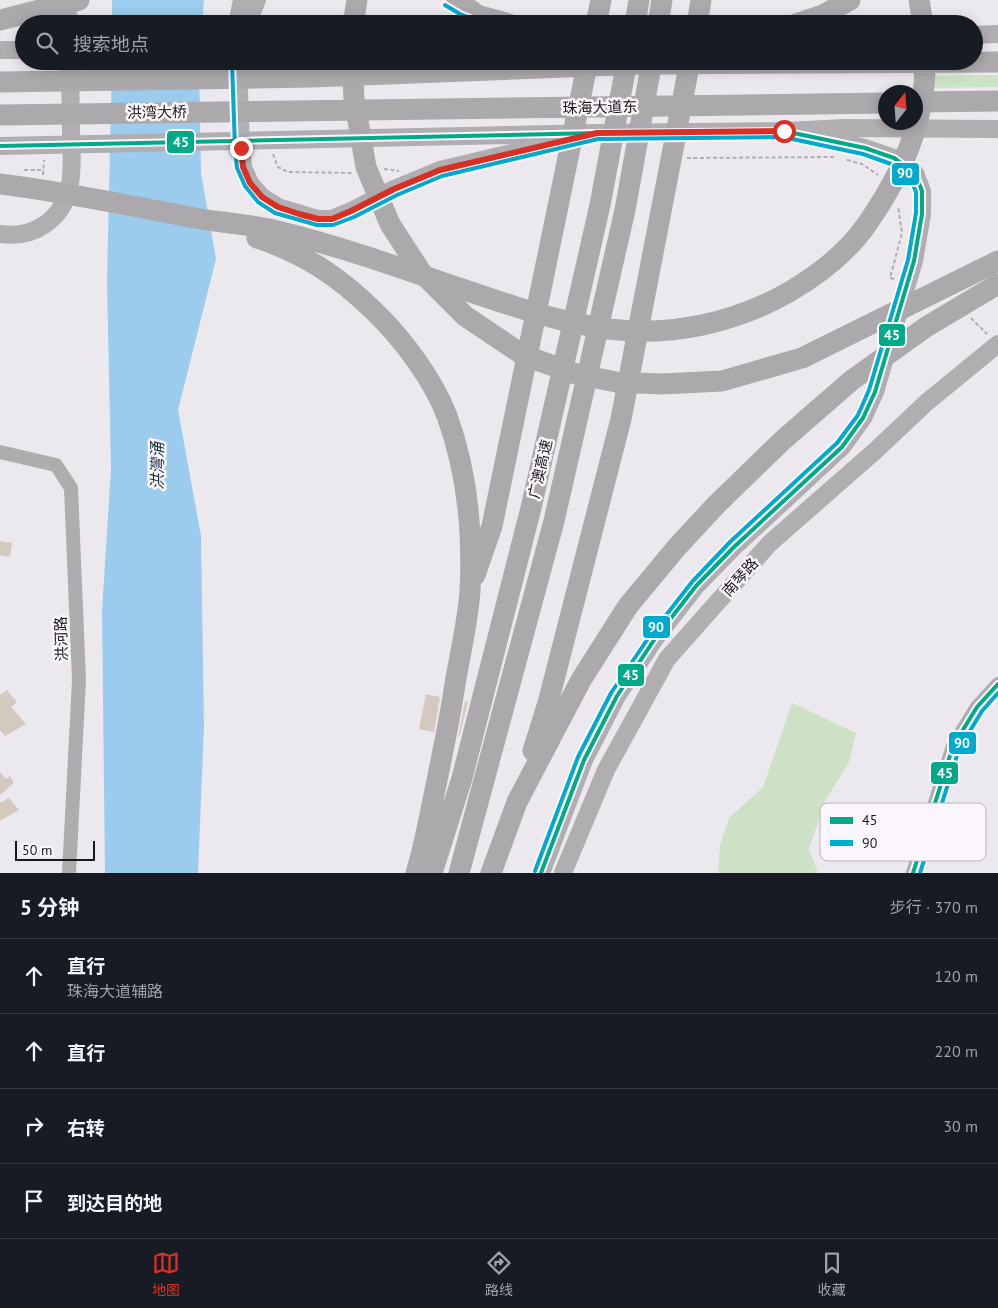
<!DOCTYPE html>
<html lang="zh">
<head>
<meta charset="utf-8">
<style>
  :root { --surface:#171b24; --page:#20242c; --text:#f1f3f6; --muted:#9ea1a6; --line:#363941; --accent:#d93025 }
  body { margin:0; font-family:"PT Sans","Noto Sans SC",sans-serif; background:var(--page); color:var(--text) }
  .compass { position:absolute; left:878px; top:85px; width:45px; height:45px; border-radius:50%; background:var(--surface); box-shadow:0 2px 12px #0003; rotate:17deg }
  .scale { position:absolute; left:15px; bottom:12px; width:80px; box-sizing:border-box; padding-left:5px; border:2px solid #1a181a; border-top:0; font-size:14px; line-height:18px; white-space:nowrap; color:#1a181a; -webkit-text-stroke:4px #fbf6fc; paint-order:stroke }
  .stop { position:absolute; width:15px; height:15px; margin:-11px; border:4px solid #d93025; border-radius:50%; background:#fff }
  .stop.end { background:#d93025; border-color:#fff; box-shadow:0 1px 5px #0008 }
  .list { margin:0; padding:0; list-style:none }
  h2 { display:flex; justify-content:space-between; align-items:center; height:65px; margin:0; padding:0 20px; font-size:21px }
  h2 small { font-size:16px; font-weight:400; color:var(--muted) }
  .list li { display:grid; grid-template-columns:32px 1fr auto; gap:15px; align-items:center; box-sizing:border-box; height:75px; padding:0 20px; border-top:1px solid var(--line) }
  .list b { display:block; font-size:19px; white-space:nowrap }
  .list p { margin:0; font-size:16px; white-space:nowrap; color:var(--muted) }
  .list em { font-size:16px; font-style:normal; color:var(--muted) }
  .icon { flex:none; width:28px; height:28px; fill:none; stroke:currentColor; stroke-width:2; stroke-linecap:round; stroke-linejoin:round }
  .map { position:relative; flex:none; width:998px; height:873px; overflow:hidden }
  .search { position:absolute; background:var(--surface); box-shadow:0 2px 12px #0003; left:15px; right:15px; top:15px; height:55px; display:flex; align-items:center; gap:12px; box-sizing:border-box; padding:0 18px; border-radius:28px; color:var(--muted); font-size:19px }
  .sheet { height:365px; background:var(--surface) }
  nav { display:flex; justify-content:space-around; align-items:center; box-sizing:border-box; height:70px; border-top:1px solid var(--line); background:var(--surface); font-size:14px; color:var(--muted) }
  nav a { display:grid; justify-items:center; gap:2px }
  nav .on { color:var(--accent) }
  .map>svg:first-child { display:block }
</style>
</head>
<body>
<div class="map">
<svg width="998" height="873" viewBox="0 0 998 873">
  <rect width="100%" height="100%" fill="#ece9ee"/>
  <path fill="#cce1c5" d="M998 75V87L929 88 930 76Z
    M792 703 856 733 849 762 825 801 809 849 818 873H718L720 845 729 818 763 787Z"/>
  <path fill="#9bcced" d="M112 0H204L202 24H112Z
    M112 61H199L201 173 216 259 178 410 201 536 204 726 198 873H105L102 611 111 469 107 282Z"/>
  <path fill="#d3c9bf" d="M0 541 12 543 10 557 0 555Z
    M7 690 17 702 11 707 26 724 5 736 0 730V695Z
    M426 694 440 697 434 732 419 729Z
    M465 701 468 702 459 737H458Z
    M0 772 6 779 10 776 14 783 0 795Z
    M9 798 19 810 0 821V803Z"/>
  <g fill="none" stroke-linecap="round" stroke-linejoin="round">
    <path stroke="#b0aeb0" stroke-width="2" stroke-dasharray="4 2.5" stroke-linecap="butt" d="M279 24 282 20 295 19 333 24
      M380 24 394 21
      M273 154 278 167 288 172 352 173
      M687 158 835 157
      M847 160 862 164 878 175
      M384 169 399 171
      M24 170H44
      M43 175 44 160
      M894 279 890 278 902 233 898 206
      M971 318 987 334"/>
    <path stroke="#aeadad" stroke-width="14" d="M0 452 56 465 71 488 79 680 69 873
      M913 873 953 746 977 707 998 684"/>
    <path stroke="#b0aeb1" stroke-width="18" d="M59 0 69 17V24
      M237 24 242 0
      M247 24 257 0
      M974 35 998 34
      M0 50H24
      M238 61 241 148 243 167 250 183 262 197 278 207 318 219H331L351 211 394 189 440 170 561 141
      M0 146 597 133 784 131 845 128 998 129
      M0 234C15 236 31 234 44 225 77 203 72 166 71 131 71 108 70 84 70 61
      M541 873 584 760 617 696 654 640 696 586 734 547 842 447 863 418 875 392 914 261 922 214V191L915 173 894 158 865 148 809 136
      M563 873 606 770 667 659 770 543 875 451 927 402 998 344"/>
    <path stroke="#aba9ab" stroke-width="21" d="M457 0 477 15 509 24
      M919 0 923 24
      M0 20 79 0
      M353 24 357 0
      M596 24 601 0
      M635 24 639 0
      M658 24 662 0
      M697 24 701 0
      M796 24 823 15 850 0
      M352 61 354 98 366 167 390 224 421 272 465 316 523 355 576 374 616 382 661 384 722 381 802 358 998 261
      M0 82 312 77 641 64 998 62
      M916 102 998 101
      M0 115 886 103
      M0 184C66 192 130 206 195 218 222 223 250 224 277 231 335 245 393 265 450 285 502 302 554 322 609 329 670 337 735 323 789 292 818 275 848 252 867 224 901 175 926 123 925 61
      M257 238C305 254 338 276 374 311 402 338 433 379 447 416 467 471 473 533 470 591 468 621 460 654 455 684 450 718 443 751 436 785 430 814 425 844 416 873
      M475 575 492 526 588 61
      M533 751 548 703 621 419 690 61
      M432 873 462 778 531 508 600 205 627 61
      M459 873 554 521 625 210 652 61
      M491 873 517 802 581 680 628 606 677 547 716 505 783 440 852 380 926 327 998 284"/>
    <g stroke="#fbf6fc" stroke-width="8">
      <path id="bus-1" d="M0 146 597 133 784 131 865 148 894 158 915 173 922 191V214L914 261 875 392 863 418 842 447 734 547 696 586 654 640 617 696 584 760 541 873
        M913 873 953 746 977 707 998 684"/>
    </g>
    <g stroke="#fbf6fc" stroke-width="8">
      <path id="bus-2" d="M445 5 460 14 485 24
        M232 61 235 149 237 168 245 186 258 202 275 213 317 225H333L354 217 397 195 442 176 598 139 783 137 863 154 891 164 910 177 916 192V213L908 260 869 390 858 415 837 443 730 542 692 582 649 637 611 693 578 757 535 871
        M920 873 959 749 982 711 998 693"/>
    </g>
    <use href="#bus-1" stroke="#0a8" stroke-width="4"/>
    <use href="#bus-2" stroke="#00a9ce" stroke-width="4"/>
  </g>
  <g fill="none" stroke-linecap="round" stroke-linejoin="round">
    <path stroke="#d93025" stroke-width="6" d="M241 148 243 167 250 183 262 197 278 207 299 214 318 219H332L351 211 394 189 440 170 597 133 784 131"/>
  </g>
  <g text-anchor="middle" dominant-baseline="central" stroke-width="5" stroke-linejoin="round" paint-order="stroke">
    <g font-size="15" fill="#1a181a" stroke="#fbf6fc">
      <text transform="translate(600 107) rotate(-1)">珠海大道东</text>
      <text transform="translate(157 112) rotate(-1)">洪湾大桥</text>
      <text transform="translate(540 469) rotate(-77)">广澳高速</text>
      <text transform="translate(740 577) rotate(-48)">南琴路</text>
      <text transform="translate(61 639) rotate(-92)">洪河路</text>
    </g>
    <g font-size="16" font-style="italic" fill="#103043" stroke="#fbf6fc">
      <text transform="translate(157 466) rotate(-90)">洪灣涌</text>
    </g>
  </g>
  <rect x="820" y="803" width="166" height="58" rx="8" fill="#fbf6fc" stroke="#b8b3b8" stroke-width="1"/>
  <rect x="830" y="817" width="23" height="7" fill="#0a8"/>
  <rect x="830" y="840" width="23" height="6" fill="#00a9ce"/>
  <g font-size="14" fill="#1a181a">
    <text x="862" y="825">45</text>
    <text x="862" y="848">90</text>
  </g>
  <g stroke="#fbf6fc" stroke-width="2">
    <rect x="166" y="130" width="29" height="24" rx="5" fill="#0a8"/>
    <rect x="891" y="162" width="29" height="24" rx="5" fill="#00a9ce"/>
    <rect x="878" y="323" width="28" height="24" rx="5" fill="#0a8"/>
    <rect x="642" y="615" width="29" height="24" rx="5" fill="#00a9ce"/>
    <rect x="617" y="663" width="28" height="24" rx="5" fill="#0a8"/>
    <rect x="948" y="731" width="29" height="24" rx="5" fill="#00a9ce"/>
    <rect x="930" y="761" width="29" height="24" rx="5" fill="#0a8"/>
  </g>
  <g font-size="14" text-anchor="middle" font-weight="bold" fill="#fff">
    <text x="181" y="147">45</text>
    <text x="905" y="178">90</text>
    <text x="892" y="340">45</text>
    <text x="656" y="632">90</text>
    <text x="631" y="680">45</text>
    <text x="962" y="748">90</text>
    <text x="945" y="778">45</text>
  </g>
</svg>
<svg class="compass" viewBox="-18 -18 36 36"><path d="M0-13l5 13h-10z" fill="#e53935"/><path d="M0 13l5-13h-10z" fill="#9ea1a6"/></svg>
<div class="scale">50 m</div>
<div class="stop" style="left:784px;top:131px"></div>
<div class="stop end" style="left:241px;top:148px"></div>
<div class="search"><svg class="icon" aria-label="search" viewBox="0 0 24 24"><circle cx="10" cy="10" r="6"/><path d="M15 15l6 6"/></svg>搜索地点</div>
</div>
<section class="sheet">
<h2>5 分钟<small>步行 · 370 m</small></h2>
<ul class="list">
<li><svg class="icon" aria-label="ahead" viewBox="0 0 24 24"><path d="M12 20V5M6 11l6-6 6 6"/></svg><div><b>直行</b><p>珠海大道辅路</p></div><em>120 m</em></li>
<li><svg class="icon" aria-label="ahead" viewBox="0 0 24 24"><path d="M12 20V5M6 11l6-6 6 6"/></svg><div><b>直行</b></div><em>220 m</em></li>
<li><svg class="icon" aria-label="right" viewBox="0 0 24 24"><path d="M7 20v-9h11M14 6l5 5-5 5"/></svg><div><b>右转</b></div><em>30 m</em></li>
<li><svg class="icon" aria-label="arrive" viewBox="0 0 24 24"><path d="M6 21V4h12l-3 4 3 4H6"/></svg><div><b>到达目的地</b></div></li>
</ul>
</section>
<nav>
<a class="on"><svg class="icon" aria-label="map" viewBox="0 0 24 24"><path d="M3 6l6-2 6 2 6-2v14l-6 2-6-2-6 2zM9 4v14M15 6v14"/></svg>地图</a>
<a><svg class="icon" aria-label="directions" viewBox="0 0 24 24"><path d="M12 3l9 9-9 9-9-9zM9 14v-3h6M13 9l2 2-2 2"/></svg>路线</a>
<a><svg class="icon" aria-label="saved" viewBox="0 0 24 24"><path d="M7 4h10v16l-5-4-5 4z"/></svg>收藏</a>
</nav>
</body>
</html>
